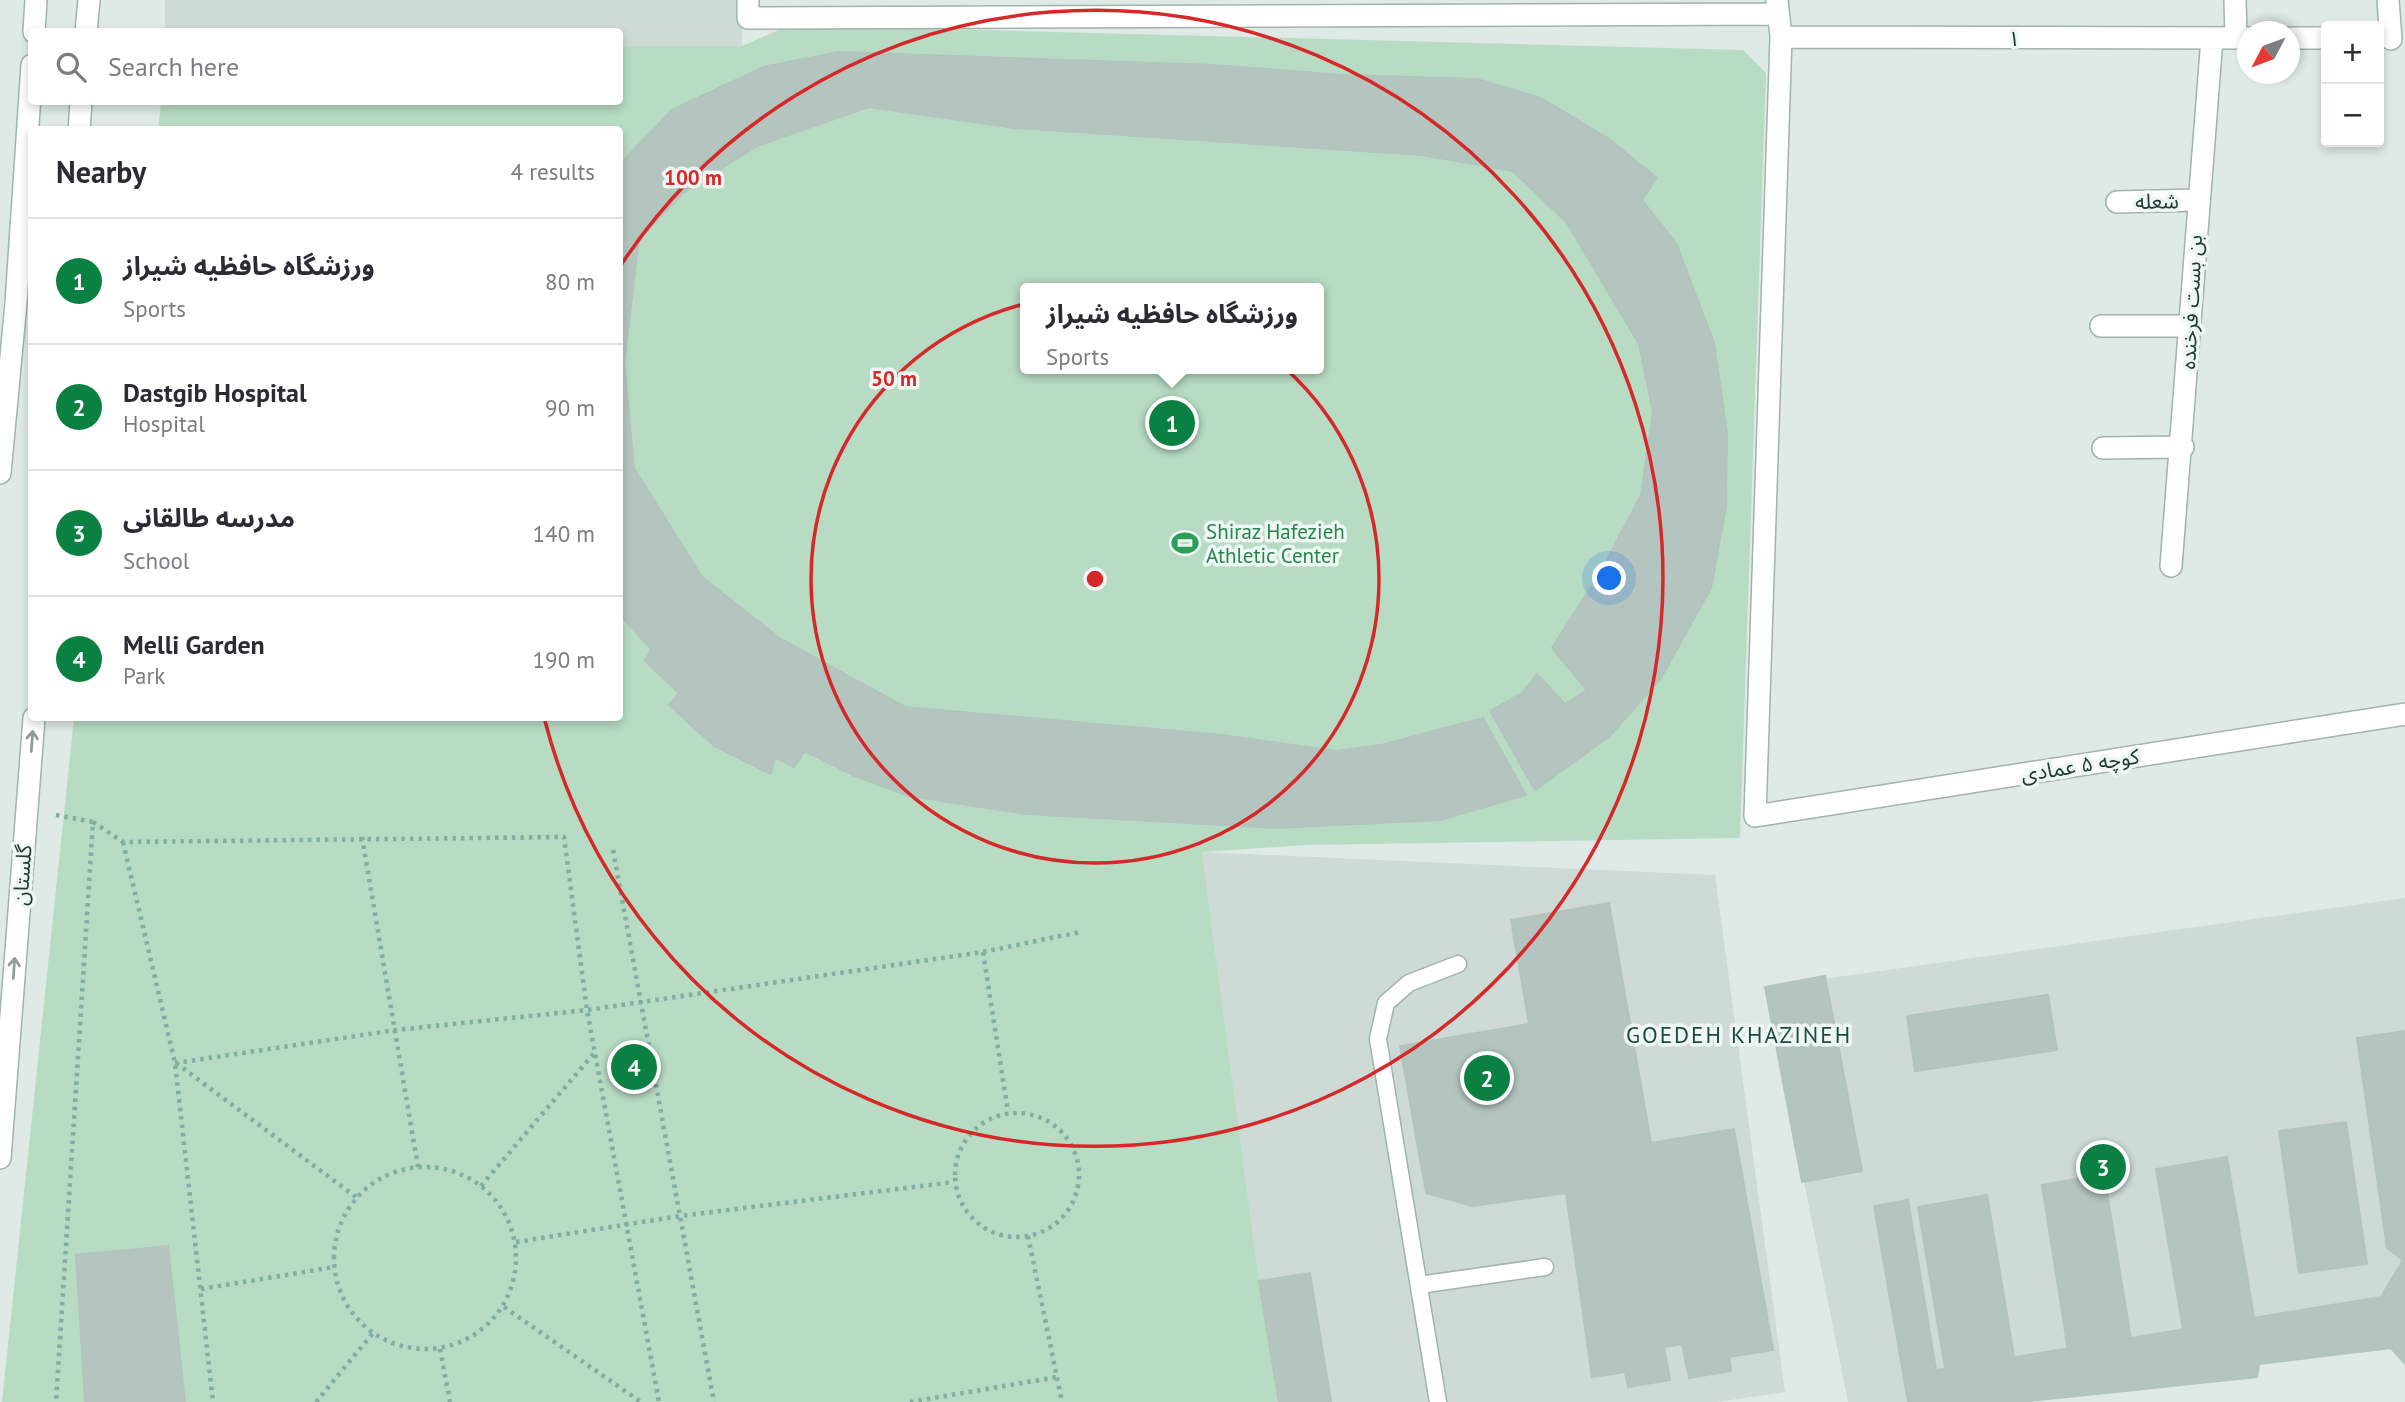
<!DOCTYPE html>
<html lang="en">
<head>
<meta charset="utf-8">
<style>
  :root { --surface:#fff; --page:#f2f2f3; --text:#2b2b33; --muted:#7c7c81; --line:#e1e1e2; --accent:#0b8043 }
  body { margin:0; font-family:"PT Sans","Noto Sans Arabic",sans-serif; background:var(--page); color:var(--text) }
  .controls { position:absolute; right:21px; top:21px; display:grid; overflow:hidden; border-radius:7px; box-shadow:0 4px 10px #0003 }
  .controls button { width:63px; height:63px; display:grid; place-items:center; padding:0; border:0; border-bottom:2px solid var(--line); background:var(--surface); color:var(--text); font:35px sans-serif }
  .compass { position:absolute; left:2237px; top:21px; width:63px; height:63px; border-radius:50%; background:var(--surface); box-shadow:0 4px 10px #0003; rotate:229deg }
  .you { position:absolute; left:1610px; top:579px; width:24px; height:24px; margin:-18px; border:5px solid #fff; border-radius:50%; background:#1a73e8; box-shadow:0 0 0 10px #1a73e833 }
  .badge { display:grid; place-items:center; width:46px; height:46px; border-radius:50%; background:var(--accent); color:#fff; font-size:23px; font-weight:700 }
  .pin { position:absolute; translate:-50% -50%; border:4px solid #fff; box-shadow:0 2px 7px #0006 }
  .popup { position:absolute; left:1020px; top:283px; width:304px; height:91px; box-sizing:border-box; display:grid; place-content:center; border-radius:7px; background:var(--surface); filter:drop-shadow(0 2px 5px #0005); font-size:23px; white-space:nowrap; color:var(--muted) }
  .popup b { font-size:26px; color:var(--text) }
  .popup::after { content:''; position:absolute; left:50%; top:100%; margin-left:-14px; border:14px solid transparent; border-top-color:var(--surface) }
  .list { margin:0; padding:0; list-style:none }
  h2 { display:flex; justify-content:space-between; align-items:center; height:91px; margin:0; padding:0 28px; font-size:30px }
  h2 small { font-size:23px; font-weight:400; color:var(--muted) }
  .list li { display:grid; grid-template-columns:46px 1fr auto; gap:21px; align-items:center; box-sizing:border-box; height:126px; padding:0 28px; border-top:2px solid var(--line) }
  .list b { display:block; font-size:26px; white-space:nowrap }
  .list p { margin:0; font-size:23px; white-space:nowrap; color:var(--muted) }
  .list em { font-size:23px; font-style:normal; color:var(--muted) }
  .icon { flex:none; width:38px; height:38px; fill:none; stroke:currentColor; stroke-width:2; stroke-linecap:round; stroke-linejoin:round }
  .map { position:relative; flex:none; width:2405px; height:1402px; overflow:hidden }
  .search { position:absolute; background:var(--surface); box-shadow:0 4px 10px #0003; left:28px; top:28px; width:595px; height:77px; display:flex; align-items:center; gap:18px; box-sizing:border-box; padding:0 24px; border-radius:7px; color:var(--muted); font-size:26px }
  .panel { position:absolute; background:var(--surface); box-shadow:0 4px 10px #0003; left:28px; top:126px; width:595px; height:595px; border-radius:7px }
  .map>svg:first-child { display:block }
</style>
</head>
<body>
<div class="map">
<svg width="2405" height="1402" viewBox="0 0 2405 1402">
  <rect width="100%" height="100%" fill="#dfeae6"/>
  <path fill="#cddad5" d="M165 0H742V46H620V32H165Z
    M1202 852 1715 875 1785 1392 1717 1402H1279L1259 1281Z
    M2405 898V1364L2391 1348 2259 1364 2257 1377 2021 1402H1848L1765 987Z"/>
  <path fill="#b8dbc4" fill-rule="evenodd" d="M790 25 1743 50 1766 73 1740 838 1307 845 1202 852 1259 1281 1279 1402H2L74 718H620V130L158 129 161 102H620V46H742ZM1025 288H1319V369H1025Z"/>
  <path fill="#b4c5bf" stroke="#b2c4bd" stroke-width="2" d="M839 52 1214 65 1342 75 1477 79 1541 98 1609 139 1657 178 1642 200 1676 243 1714 343 1727 433 1726 507 1711 588 1661 678 1610 736 1535 790 1490 711 1522 693 1537 674 1565 704 1587 690 1552 648 1601 571 1641 495 1653 412 1639 344 1567 223 1513 171 1422 155 1015 128 869 107 757 146 683 193 639 239 624 362 634 468 702 577 781 639 905 707 1222 735 1336 751 1381 745 1483 718 1526 795 1440 820 1276 828 1026 814 909 796 855 776 805 751 794 767 775 757 771 774 714 746 669 705 679 693 645 661 651 649 620 615V164L672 110 763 67Z
    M1609 903 1651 1143 1734 1129 1773 1350 1729 1357 1731 1371 1689 1378 1682 1344 1664 1347 1670 1380 1628 1387 1625 1372 1592 1377 1566 1193 1472 1206 1426 1193 1400 1046 1529 1024 1511 920Z
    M1825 976 1862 1171 1802 1182 1765 987Z
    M2048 995 2057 1050 1915 1071 1907 1016Z
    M2405 1031V1364L2391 1348 2259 1364 2257 1377 2021 1402H1942L1936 1370 2381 1297 2403 1260 2387 1248 2357 1038Z
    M2346 1122 2367 1264 2299 1273 2279 1131Z
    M2227 1157 2254 1317 2183 1329 2156 1169Z
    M2104 1174 2131 1340 2068 1350 2042 1185Z
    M1987 1195 2014 1357 1945 1368 1918 1207Z
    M1908 1200 1936 1370 1942 1402H1908L1874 1206Z
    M168 1246 185 1402H85L76 1255Z
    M1310 1273 1331 1402H1279L1259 1281Z"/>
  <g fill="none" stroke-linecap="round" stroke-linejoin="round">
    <g stroke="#a2b2ad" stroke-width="19">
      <path id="service" d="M1419 1285 1545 1267
        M1438 1402 1378 1039 1386 1003 1409 983 1458 964"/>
    </g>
    <g stroke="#a2b2ad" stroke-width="24">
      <path id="pedestrian" d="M34 32 36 0
        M0 473 16 303 32 65"/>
    </g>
    <g stroke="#a2b2ad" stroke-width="24">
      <path id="minor" d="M748 0V18L1778 14
        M1777 0 1781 37 1755 816 2405 714
        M2235 0 2236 38
        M2388 0 2391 39
        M1781 37 2248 38
        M2290 38H2326
        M2117 202 2197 200
        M2101 326H2190
        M2103 448 2183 447
        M2171 566 2212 38"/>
    </g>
    <g stroke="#a2b2ad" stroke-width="24">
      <path id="tertiary" d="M86 32 89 0
        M79 130 81 102
        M0 1158 34 718"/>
    </g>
    <path stroke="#80aea2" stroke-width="4.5" stroke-dasharray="3.5 5" stroke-linecap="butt" d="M56 815 93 822 56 1402
      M93 822 123 842 564 837 587 1010 659 1402
      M362 837 418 1167
      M123 842 175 1063 213 1402
      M613 850 714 1402
      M983 952 1080 932
      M175 1063 396 1030 587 1010 983 952 1008 1112
      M176 1063 356 1197
      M955 1175a62 62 0 1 1 124 0a62 62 0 1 1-124 0Z
      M334 1258a91 91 0 1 1 182 0a91 91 0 1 1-182 0Z
      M481 1186 595 1052
      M1028 1236 1062 1402
      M516 1242 680 1216 954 1182
      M201 1289 334 1267
      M504 1307 641 1402
      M440 1349 450 1402
      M316 1402 373 1333
      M910 1402 1057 1377"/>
    <use href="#service" stroke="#fff" stroke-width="16"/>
    <use href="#pedestrian" stroke="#fff" stroke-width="21"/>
    <use href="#minor" stroke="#fff" stroke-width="21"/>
    <use href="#tertiary" stroke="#fff" stroke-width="21"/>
  </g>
  <defs><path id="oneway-shaft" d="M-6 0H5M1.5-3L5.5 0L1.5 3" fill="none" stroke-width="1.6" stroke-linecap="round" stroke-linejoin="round" transform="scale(1.75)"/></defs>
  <g stroke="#909c9a">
    <use href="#oneway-shaft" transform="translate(32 741) rotate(-86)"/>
    <use href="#oneway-shaft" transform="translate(14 968) rotate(-86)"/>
  </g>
  <g fill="none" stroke="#d62828" stroke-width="3.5">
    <circle cx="1095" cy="579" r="284"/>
    <path d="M621 265A568 568 0 1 1 545 721"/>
  </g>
  <defs>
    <g id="stadium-bare" transform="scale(2.1)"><path d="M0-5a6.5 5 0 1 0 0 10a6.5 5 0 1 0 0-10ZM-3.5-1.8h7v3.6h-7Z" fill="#2e9e5b" stroke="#eff7f4" stroke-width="2.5" paint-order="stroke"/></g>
  </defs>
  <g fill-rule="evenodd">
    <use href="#stadium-bare" x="1185" y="543"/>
  </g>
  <g text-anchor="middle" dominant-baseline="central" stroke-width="7" stroke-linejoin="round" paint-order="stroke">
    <g font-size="21" fill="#203a35" stroke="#eff7f4">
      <text x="2014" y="38">۱</text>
      <text transform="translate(2157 201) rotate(-1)">شعله</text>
      <text transform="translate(2191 302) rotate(-87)">بن بست فرخنده</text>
      <text transform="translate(2080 765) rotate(-9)">کوچه ۵ عمادی</text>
      <text transform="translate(22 875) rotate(-86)">گلستان</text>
    </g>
    <g font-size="21" fill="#27864d" stroke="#eff7f4" text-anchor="start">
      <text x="1206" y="531">Shiraz Hafezieh<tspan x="1206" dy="24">Athletic Center</tspan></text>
    </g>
    <g font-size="23" letter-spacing="2" fill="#1d4b43" stroke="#eff7f4">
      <text x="1739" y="1034">GOEDEH KHAZINEH</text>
    </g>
  </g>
  <circle cx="1095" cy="579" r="10" fill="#d62828" stroke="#eff7f4" stroke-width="3.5"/>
  <g font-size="21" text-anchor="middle" font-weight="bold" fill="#d62828" stroke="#eff7f4" stroke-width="7" stroke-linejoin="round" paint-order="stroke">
    <text x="693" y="185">100 m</text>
    <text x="894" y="386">50 m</text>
  </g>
</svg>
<div class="controls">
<button>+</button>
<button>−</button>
</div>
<svg class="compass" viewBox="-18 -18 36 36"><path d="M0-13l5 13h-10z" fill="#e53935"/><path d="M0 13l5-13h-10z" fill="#7c7c81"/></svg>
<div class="you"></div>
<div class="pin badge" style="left:1172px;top:423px">1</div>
<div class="popup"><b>ورزشگاه حافظیه شیراز</b>Sports</div>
<div class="pin badge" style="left:1487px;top:1078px">2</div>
<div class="pin badge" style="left:2103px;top:1167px">3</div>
<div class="pin badge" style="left:634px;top:1067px">4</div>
<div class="search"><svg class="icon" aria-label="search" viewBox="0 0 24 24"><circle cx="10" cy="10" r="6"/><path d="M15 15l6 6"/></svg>Search here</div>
<section class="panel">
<h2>Nearby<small>4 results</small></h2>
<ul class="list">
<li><span class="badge">1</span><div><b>ورزشگاه حافظیه شیراز</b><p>Sports</p></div><em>80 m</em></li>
<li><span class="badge">2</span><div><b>Dastgib Hospital</b><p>Hospital</p></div><em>90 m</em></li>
<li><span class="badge">3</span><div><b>مدرسه طالقانی</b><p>School</p></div><em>140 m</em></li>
<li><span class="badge">4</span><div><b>Melli Garden</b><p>Park</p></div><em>190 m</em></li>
</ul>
</section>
</div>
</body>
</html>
